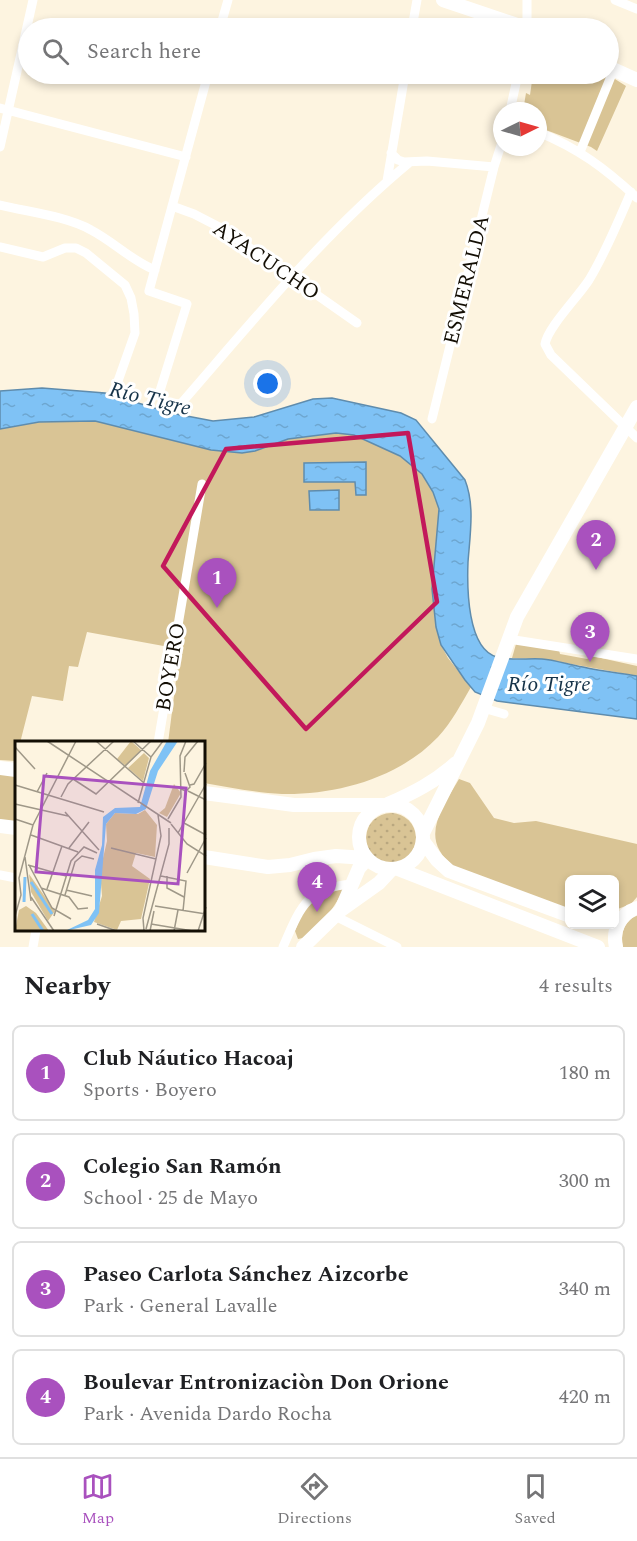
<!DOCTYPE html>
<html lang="en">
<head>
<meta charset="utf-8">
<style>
  :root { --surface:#fff; --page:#f6f6f6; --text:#202124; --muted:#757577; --line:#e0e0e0; --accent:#a951be }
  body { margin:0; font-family:Spectral,serif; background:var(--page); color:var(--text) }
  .controls { position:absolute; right:18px; bottom:18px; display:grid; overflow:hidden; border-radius:9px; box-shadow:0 3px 9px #0003 }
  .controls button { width:54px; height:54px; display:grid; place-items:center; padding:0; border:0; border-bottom:2px solid var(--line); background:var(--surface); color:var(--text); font:30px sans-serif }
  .compass { position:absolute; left:493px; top:102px; width:54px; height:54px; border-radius:50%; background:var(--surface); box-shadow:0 3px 9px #0003; rotate:85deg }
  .you { position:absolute; left:268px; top:384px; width:21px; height:21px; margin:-15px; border:4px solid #fff; border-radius:50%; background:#1a73e8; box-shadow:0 0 0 9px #1a73e833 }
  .badge { display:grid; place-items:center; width:39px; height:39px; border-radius:50%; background:var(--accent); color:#fff; font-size:20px; font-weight:700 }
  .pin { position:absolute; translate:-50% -50px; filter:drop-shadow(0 2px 3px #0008) }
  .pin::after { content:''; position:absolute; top:32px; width:21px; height:18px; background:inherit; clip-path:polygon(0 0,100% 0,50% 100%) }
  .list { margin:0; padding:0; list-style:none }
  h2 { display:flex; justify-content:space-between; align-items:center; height:78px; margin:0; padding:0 24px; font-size:26px }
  h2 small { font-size:20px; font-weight:400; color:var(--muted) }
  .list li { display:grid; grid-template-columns:39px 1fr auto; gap:18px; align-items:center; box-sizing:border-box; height:96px; margin:0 12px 12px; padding:0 12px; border:2px solid var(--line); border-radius:9px }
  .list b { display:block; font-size:22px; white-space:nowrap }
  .list p { margin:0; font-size:20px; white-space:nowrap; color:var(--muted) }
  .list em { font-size:20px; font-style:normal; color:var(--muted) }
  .icon { flex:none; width:33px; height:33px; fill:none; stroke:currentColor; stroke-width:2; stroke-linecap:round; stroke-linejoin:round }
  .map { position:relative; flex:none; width:637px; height:947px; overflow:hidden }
  .search { position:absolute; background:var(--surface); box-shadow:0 3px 9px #0003; left:18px; right:18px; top:18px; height:66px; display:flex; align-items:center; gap:15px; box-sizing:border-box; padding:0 21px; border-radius:33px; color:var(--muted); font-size:22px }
  .sheet { height:510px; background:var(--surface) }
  nav { display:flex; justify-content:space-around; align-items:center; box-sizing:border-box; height:84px; border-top:2px solid var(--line); background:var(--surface); font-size:16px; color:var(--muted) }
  nav a { display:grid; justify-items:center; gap:3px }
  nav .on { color:var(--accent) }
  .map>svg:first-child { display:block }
</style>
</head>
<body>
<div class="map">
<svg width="637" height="947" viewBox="0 0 637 947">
  <defs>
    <pattern id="grass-dots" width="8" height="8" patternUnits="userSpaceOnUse" patternTransform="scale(1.5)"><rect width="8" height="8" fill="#d9c495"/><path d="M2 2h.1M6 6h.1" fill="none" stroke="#b9a77f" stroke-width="1.8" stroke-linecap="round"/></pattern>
    <pattern id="water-ripples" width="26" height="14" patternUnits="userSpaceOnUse" patternTransform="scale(1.5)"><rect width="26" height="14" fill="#7fc2f5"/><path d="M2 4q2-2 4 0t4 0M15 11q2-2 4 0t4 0" fill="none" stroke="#6da6d0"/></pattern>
  </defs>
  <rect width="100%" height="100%" fill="#fdf4e0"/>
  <path fill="url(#grass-dots)" d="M366 838a25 25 0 1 1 50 0a25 25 0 1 1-50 0Z"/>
  <path fill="#d9c495" d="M533 74H607L626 86 597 151 591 147 538 127V111H523L526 93 530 95Z
    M95 421 211 450 242 453 255 451 288 439 336 433 354 435 401 456 422 474 433 492 439 509 432 589 441 645 448 658 471 687C461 704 452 722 438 737 399 778 337 795 282 794 256 793 229 787 204 783V743H168L180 649 87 632 78 667 69 666 63 701 32 696 20 743H16V761L0 760V429L39 422Z
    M516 644 559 650 560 654 587 659 592 656 637 666V676L544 659 512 658Z
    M0 772 16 774V823L0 820Z
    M459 779 470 783 494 818 514 823 536 821 637 844V897L631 904 615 910 614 879H570L569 911 455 867C418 840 441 810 459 779Z
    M345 888C335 904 318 937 298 939L295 931C307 900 312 894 345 888Z
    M637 914V947H623C620 932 624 923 637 914Z"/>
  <path fill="url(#water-ripples)" stroke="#5f8cad" stroke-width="1.5" d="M42 388 105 393 171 413 213 421 254 417 313 399 332 398 401 413 416 420 465 480C475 505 470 535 468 562 467 587 467 649 497 657 511 661 528 658 542 659 556 660 569 665 583 667 601 671 619 673 637 676V719L497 701 475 692 465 680 441 645 436 627 432 589 439 509 433 492 422 474 400 456 354 435 336 433 288 439 255 451 242 453 211 450 95 421 39 422 0 429V391Z
    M366 462V495H356L355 482H304V463Z
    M339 490V510H310L309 491Z"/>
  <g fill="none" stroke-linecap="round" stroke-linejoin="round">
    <path stroke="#fff" stroke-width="9" d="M615 0 637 9
      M220 28 228 0
      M412 28 417 0
      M527 28V0
      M0 108 186 157
      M510 111 518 74
      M538 132C578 148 606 169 637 198
      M0 147 33 0
      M580 152 614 69
      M391 153 398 160 404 162 427 161 494 167
      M387 181 405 74
      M631 192C618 222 606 252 589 280 578 297 548 327 545 344L551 355 637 438
      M0 205C28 212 66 216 91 230 114 242 132 261 155 270
      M172 206 194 214 223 229 357 323
      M0 247 43 257 65 248H76L86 253 125 285 131 298 134 314 135 333 118 381
      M159 394 187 304 149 291 208 74
      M178 407C252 322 323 234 410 162
      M432 419 494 167 502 142
      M508 639 637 659
      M483 708 504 714
      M158 743 202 484
      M0 875 16 878
      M335 916 397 947
      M33 947 36 930
      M283 947C300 908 306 888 351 884"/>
    <path stroke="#fff" stroke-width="14" d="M443 0 526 28
      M608 67 637 80
      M0 768 16 770
      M204 793 294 805H383
      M388 804C413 793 435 782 456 763
      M359 837a32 32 0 1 1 64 0a32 32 0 1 1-64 0Z
      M0 826 16 828
      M423 833 478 723 517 617 637 407
      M423 841 437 860 449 871 570 916
      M204 857 268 867 290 865 314 859 336 856 366 858
      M398 869 598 947
      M341 910 359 868 367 859
      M303 947 341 910 379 883 392 869
      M616 947C612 930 620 914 637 908"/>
  </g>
  <path fill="none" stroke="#c2185b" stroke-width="4.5" stroke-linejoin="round" d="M408 433 437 602 306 729 163 566 226 449Z"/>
  <g text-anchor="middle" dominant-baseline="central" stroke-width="6" stroke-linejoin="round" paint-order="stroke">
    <g font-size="21" fill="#130e04" stroke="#fff">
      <text transform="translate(266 261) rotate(34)">AYACUCHO</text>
      <text transform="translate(467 280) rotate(-76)">ESMERALDA</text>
      <text transform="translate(171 667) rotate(-80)">BOYERO</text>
    </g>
    <g font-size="22" font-style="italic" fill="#163349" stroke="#fff">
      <text transform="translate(150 399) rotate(14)">Río Tigre</text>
      <text x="549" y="684">Río Tigre</text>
    </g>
  </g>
  <g transform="translate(15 741)">
    <rect width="190" height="190" fill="#fdf4e0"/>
    <path d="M14 133 40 170 33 180 16 151Z" fill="#d9c495"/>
    <path d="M116 0 126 9 111 25 102 18ZM129 12 134 17 128 40 113 27ZM159 43 166 52 152 76 144 72 150 67ZM130 69 142 84 140 116 121 112 117 125 135 138 126 178 106 180 102 189 79 181 87 155 85 130 92 100 91 83 100 72 123 73ZM11 165 21 172 34 190H0L4 169Z" fill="#d9c495"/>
    <path d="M152 0H163L143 30 131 68 121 73 100 72 91 83 84 172 76 184 50 190 73 179 80 168V129L87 104 88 76 100 67 125 66 135 30Z" fill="#7fc2f5"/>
    <path fill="none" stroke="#7fc2f5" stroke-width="3" d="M16 141 37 173M9 161 10 136M17 173 28 190"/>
    <path fill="none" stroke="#9f9888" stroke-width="1.5" d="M32 0 156 82M81 0 129 42M118 0 136 16M0 6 20 28M169 31 170 16 183 0M58 38 81 53 136 0M0 44 89 71M175 44 179 43 191 22M166 48 171 50 175 46 170 32M173 50 191 59M22 51 32 32M46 56 53 43 99 0M123 62 136 16 148 0M0 63 53 75M50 71 84 109M0 78 18 84M153 78 166 56 165 15 171 0M169 82 191 94M156 83 172 103 191 115M163 92 191 43M16 94 63 111M54 107 74 81M96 107 141 118M10 116 16 160M13 124 51 135M14 124 37 167 56 178M172 132 191 97M146 135 171 140 168 170M152 135V147L169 156M26 147 54 156 63 168 73 167M32 148 47 105M51 149 77 155M50 154 60 121 67 115 79 118M16 156 39 190M140 165 191 173M0 175 6 154 4 137 18 84 61 0M39 175 56 120 69 106 82 112M82 183 102 190M136 183 178 190M131 188 154 103V87M129 190 128 177 146 95 143 74M135 190 139 170M159 190 163 169M183 190 191 166"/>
    <path fill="#a951be" fill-opacity="0.15" stroke="#a951be" stroke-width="3" d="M29 35 171 47 163 143 21 131Z"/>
    <rect width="190" height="190" fill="none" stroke="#130e04" stroke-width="3"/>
  </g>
</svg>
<div class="controls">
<button><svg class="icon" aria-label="layers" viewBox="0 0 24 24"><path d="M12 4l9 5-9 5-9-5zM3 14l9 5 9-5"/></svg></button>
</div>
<svg class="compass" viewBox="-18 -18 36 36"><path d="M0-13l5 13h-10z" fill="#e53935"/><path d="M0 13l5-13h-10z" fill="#757577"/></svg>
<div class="you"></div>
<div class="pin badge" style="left:217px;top:608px">1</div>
<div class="pin badge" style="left:596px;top:570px">2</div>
<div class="pin badge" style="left:590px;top:662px">3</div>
<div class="pin badge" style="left:317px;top:912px">4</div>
<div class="search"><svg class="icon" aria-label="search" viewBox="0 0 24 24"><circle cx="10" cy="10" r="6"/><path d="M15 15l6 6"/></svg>Search here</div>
</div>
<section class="sheet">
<h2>Nearby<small>4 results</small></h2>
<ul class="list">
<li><span class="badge">1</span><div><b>Club Náutico Hacoaj</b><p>Sports · Boyero</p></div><em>180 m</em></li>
<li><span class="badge">2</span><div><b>Colegio San Ramón</b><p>School · 25 de Mayo</p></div><em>300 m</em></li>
<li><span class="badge">3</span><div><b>Paseo Carlota Sánchez Aizcorbe</b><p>Park · General Lavalle</p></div><em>340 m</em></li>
<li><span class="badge">4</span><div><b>Boulevar Entronizaciòn Don Orione</b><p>Park · Avenida Dardo Rocha</p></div><em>420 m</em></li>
</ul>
</section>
<nav>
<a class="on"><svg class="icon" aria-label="map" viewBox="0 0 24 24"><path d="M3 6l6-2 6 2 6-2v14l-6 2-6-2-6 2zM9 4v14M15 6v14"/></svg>Map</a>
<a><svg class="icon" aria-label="directions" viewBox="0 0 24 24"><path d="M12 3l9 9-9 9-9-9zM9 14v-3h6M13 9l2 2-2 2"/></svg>Directions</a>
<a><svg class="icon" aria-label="saved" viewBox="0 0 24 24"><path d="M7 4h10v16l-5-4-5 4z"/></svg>Saved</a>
</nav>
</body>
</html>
